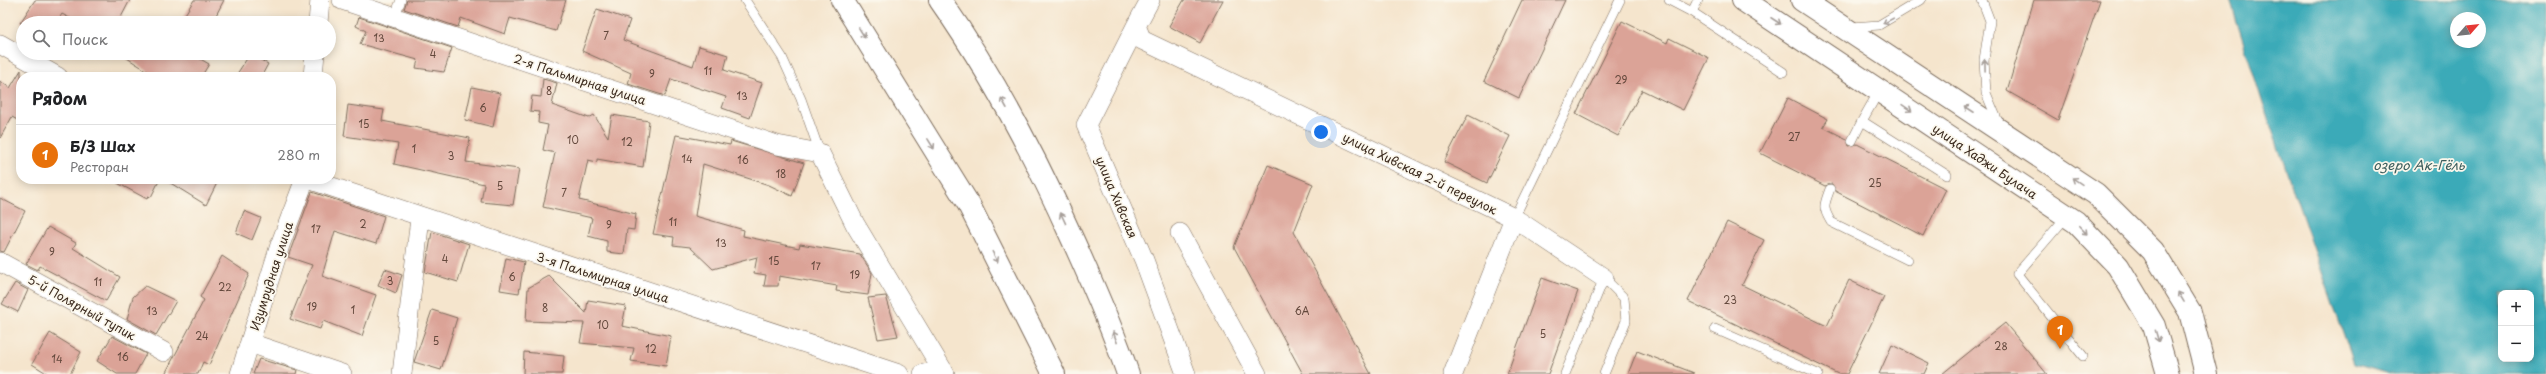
<!DOCTYPE html>
<html lang="ru">
<head>
<meta charset="utf-8">
<style>
  :root { --surface:#fff; --page:#f6f6f6; --text:#202124; --muted:#757577; --line:#e0e0e0; --accent:#7c3aed }
  body { margin:0; font-family:"Playpen Sans",sans-serif; background:var(--page); color:var(--text) }
  .controls { position:absolute; right:12px; bottom:12px; display:grid; overflow:hidden; border-radius:8px; box-shadow:0 2px 10px #0003 }
  .controls button { width:36px; height:36px; display:grid; place-items:center; padding:0; border:0; border-bottom:1px solid var(--line); background:var(--surface); color:var(--text); font:20px sans-serif }
  .compass { position:absolute; left:2450px; top:12px; width:36px; height:36px; border-radius:50%; background:var(--surface); box-shadow:0 2px 10px #0003; rotate:62deg }
  .you { position:absolute; left:1321px; top:132px; width:14px; height:14px; margin:-10px; border:3px solid #fff; border-radius:50%; background:#1a73e8; box-shadow:0 0 0 6px #1a73e833 }
  .badge { display:grid; place-items:center; width:26px; height:26px; border-radius:50%; background:var(--accent); color:#fff; font-size:13px; font-weight:700 }
  .pin { position:absolute; translate:-50% -33px; filter:drop-shadow(0 1px 2px #0008) }
  .pin::after { content:''; position:absolute; top:21px; width:14px; height:12px; background:inherit; clip-path:polygon(0 0,100% 0,50% 100%) }
  .list { margin:0; padding:0; list-style:none }
  h2 { display:flex; justify-content:space-between; align-items:center; height:52px; margin:0; padding:0 16px; font-size:17px }
  h2 small { font-size:13px; font-weight:400; color:var(--muted) }
  .list li { display:grid; grid-template-columns:26px 1fr auto; gap:12px; align-items:center; box-sizing:border-box; height:60px; padding:0 16px; border-top:1px solid var(--line) }
  .list b { display:block; font-size:15px; white-space:nowrap }
  .list p { margin:0; font-size:13px; white-space:nowrap; color:var(--muted) }
  .list em { font-size:13px; font-style:normal; color:var(--muted) }
  .icon { flex:none; width:22px; height:22px; fill:none; stroke:currentColor; stroke-width:2; stroke-linecap:round; stroke-linejoin:round }
  .map { position:relative; flex:none; width:2546px; height:374px; overflow:hidden }
  .search { position:absolute; background:var(--surface); box-shadow:0 2px 10px #0003; left:16px; top:16px; width:320px; height:44px; display:flex; align-items:center; gap:10px; box-sizing:border-box; padding:0 14px; border-radius:22px; color:var(--muted); font-size:15px }
  .panel { position:absolute; background:var(--surface); box-shadow:0 2px 10px #0003; left:16px; top:72px; width:320px; height:112px; border-radius:16px }
  .map>svg:first-child { display:block }
</style>
</head>
<body>
<div class="map">
<svg width="2546" height="374" viewBox="0 0 2546 374">
  <rect width="100%" height="100%" fill="#fbf7ec"/>
  <filter id="ink" filterUnits="userSpaceOnUse"><feTurbulence type="fractalNoise" baseFrequency=".025" numOctaves="2"/><feDisplacementMap in="SourceGraphic" scale="8" xChannelSelector="R" yChannelSelector="G"/><feConvolveMatrix kernelMatrix="1 2 1 2 8 2 1 2 1" color-interpolation-filters="sRGB"/></filter>
  <filter id="wash" filterUnits="userSpaceOnUse"><feTurbulence type="fractalNoise" baseFrequency=".012" numOctaves="4" result="noise"/><feDisplacementMap in="SourceGraphic" scale="16" xChannelSelector="R" yChannelSelector="G"/><feGaussianBlur stdDeviation="0.9" result="paint"/><feColorMatrix in="noise" values="0 0 0 0 0 0 0 0 0 0 0 0 0 0 0 0 0 1.4 0 .05"/><feComposite in="paint" operator="in"/></filter>
  <g filter="url(#wash)">
    <rect width="100%" height="100%" fill="#f5e5cd"/>
    <path fill="#3aaab8" stroke="#3a6a6b" fill-rule="evenodd" d="M2230 0H2546V374H2389L2354 364 2263 104ZM2456 18H2480V42H2456ZM2501 293H2531V359H2501Z"/>
    <g id="blocks">
      <path fill="#dba397" d="M35 0H130L118 23H79L62 14 56 23H20Z
        M194 0H224L212 23H196L184 16Z
        M407 0H566L556 31 510 18 505 34 461 18 458 27 404 9Z
        M1184 0H1223L1200 43 1169 26Z
        M1522 0H1565L1519 98 1484 81Z
        M2034 0H2100L2058 120 2007 91Z
        M597 9 630 20 623 40 693 66 699 46 728 55 724 70 762 83 750 118 722 108 726 97 671 79 665 96 628 84 631 73 582 51Z
        M359 17 452 48 444 72 416 68 418 60 360 44 366 31 356 26Z
        M1622 21 1667 43 1669 38 1709 58 1683 110 1642 90 1618 136 1576 114Z
        M119 53H190L209 64 201 77H157Z
        M250 54 268 64 261 77H235Z
        M21 70V122L12 117 0 138V81L10 88Z
        M543 79 557 83 552 105 589 118 594 115 608 137 612 115 649 121 643 167 597 159V162L588 160 579 200 636 214 634 230 627 229 624 254 607 252V241L588 236 592 218 543 207 555 153 543 150 548 125 538 123 539 112 530 111 532 96 541 97Z
        M472 87 500 93 493 127 465 120Z
        M1788 98 1828 119 1823 127 1847 139 1849 146 1857 144 1946 189 1923 236 1835 191 1832 184 1825 186 1760 153Z
        M348 105 384 110 382 121 470 138 466 162 519 169 513 205 481 202 484 184 394 164 398 144 344 136Z
        M1468 115 1510 136 1487 183 1444 162Z
        M676 135 730 145 731 141 804 163 792 196 769 185 703 164 695 216 744 230 743 236 799 248 800 244 860 254 872 273 868 295 836 291 837 286 779 276 778 286H764L766 275 754 273 757 257 713 269 690 247 673 245 674 237 653 234Z
        M1268 165 1313 184 1294 232 1371 374H1303L1234 247Z
        M110 179H160L151 197 148 196 147 199Z
        M164 179H219L206 205Z
        M312 192 384 216 376 244 335 231 322 276 376 295 362 336 323 321 320 329 290 319 312 265 288 257Z
        M0 198 25 211 4 252 0 251Z
        M244 211 261 218 252 240 236 233Z
        M1727 222 1764 240 1742 285 1827 326 1849 280 1884 297 1847 374H1838L1688 301Z
        M48 227 76 243 73 248 120 277 106 301 40 266 38 270 26 264Z
        M432 232 469 244 458 282 425 272Z
        M222 256 249 274 209 365 203 362 198 374H165L204 300 200 297Z
        M506 258 524 262 519 293 500 290Z
        M385 269 402 275 396 293 378 285Z
        M549 276 586 313 588 300 626 306 622 326 671 336 666 366 631 361 634 348 580 343 584 323 526 321 528 288Z
        M1542 278 1578 291 1548 374H1507Z
        M15 283 28 290 18 312 2 304Z
        M145 286 176 301 156 335 127 319 133 297Z
        M886 296 898 336 878 339 868 298Z
        M432 310 457 318 441 370 414 362Z
        M2005 323 2047 374H1942Z
        M50 333 81 352 70 374H48L32 364Z
        M112 336 146 354 135 374H117L97 361Z
        M1892 345 1929 363 1924 374H1879Z
        M1637 351 1694 373V374H1628Z
        M524 352 564 356 562 374H523Z
        M259 359 297 370 296 374H253Z"/>
    </g>
  </g>
  <g filter="url(#ink)">
    <use href="#blocks" fill-opacity="0" stroke="#7c6b5b" stroke-width="1"/>
    <g fill="none" stroke-linecap="round" stroke-linejoin="round">
      <g stroke="#7c6b5b" stroke-width="10">
        <path id="service" d="M745 0 782 57 801 99 820 153
          M1669 0 1692 12 1698 0
          M1982 0 1990 21 1984 60 1986 93 1999 124
          M1692 12 1783 72
          M394 18 401 0
          M1852 27 1879 25 1921 0
          M1879 91 1862 121 1947 175
          M1852 141 1862 121
          M1830 189C1824 205 1822 207 1831 222L1908 260
          M2067 216 2017 274 2083 356
          M1514 218 1620 0
          M1715 329 1818 374
          M1565 374 1604 278 1624 298 1626 321 1604 374"/>
      </g>
      <g stroke="#7c6b5b" stroke-width="20">
        <path id="minor" d="M342 0 777 145 820 153 855 224 945 374
          M1150 0 1136 26 1142 40 1514 218 1604 278
          M318 23 320 0
          M1136 26 1086 125 1144 260 1186 374
          M0 44 58 77
          M313 77 315 53
          M308 179 899 374
          M1180 233 1257 374
          M0 262 164 352
          M250 343 342 374
          M240 374 280 245 305 179
          M402 374 420 218
          M923 374 943 370
          M1453 374 1514 218"/>
      </g>
      <g stroke="#7c6b5b" stroke-width="24">
        <path id="primary" d="M842 0 969 205 1054 374
          M940 0C992 74 1034 154 1071 236 1092 282 1112 327 1128 374
          M1743 0 2076 222 2118 266 2154 326 2168 374
          M1802 0 2096 194 2153 251 2190 312 2206 374"/>
      </g>
      <use href="#service" stroke="#fff" stroke-width="9"/>
      <use href="#minor" stroke="#fff" stroke-width="19"/>
      <use href="#primary" stroke="#fff" stroke-width="22"/>
    </g>
    <defs><path id="oneway-shaft" d="M-6 0H5M1.5-3L5.5 0L1.5 3" fill="none" stroke-width="1.6" stroke-linecap="round" stroke-linejoin="round"/></defs>
    <g stroke="#a79f9a">
      <use href="#oneway-shaft" transform="translate(1776 21) rotate(33)"/>
      <use href="#oneway-shaft" transform="translate(1888 21) rotate(152)"/>
      <use href="#oneway-shaft" transform="translate(862 33) rotate(58)"/>
      <use href="#oneway-shaft" transform="translate(1985 65) rotate(-91)"/>
      <use href="#oneway-shaft" transform="translate(1004 103) rotate(-119)"/>
      <use href="#oneway-shaft" transform="translate(1907 108) rotate(34)"/>
      <use href="#oneway-shaft" transform="translate(1969 109) rotate(-147)"/>
      <use href="#oneway-shaft" transform="translate(931 144) rotate(58)"/>
      <use href="#oneway-shaft" transform="translate(2077 181) rotate(-146)"/>
      <use href="#oneway-shaft" transform="translate(1063 218) rotate(-115)"/>
      <use href="#oneway-shaft" transform="translate(2083 230) rotate(46)"/>
      <use href="#oneway-shaft" transform="translate(995 257) rotate(63)"/>
      <use href="#oneway-shaft" transform="translate(2181 297) rotate(-121)"/>
      <use href="#oneway-shaft" transform="translate(2157 336) rotate(74)"/>
      <use href="#oneway-shaft" transform="translate(1115 337) rotate(-111)"/>
    </g>
  </g>
  <g text-anchor="middle" dominant-baseline="central" stroke-width="3.5" stroke-linejoin="round" paint-order="stroke">
    <g font-size="10" fill="#63483c">
      <text x="606" y="35">7</text>
      <text x="379" y="37">13</text>
      <text x="433" y="53">4</text>
      <text x="708" y="70">11</text>
      <text x="652" y="73">9</text>
      <text x="1621" y="79">29</text>
      <text x="549" y="90">8</text>
      <text x="742" y="95">13</text>
      <text x="483" y="107">6</text>
      <text x="364" y="123">15</text>
      <text x="1794" y="136">27</text>
      <text x="573" y="139">10</text>
      <text x="627" y="141">12</text>
      <text x="414" y="148">1</text>
      <text x="451" y="155">3</text>
      <text x="687" y="158">14</text>
      <text x="743" y="159">16</text>
      <text x="781" y="173">18</text>
      <text x="1875" y="182">25</text>
      <text x="500" y="185">5</text>
      <text x="564" y="192">7</text>
      <text x="673" y="221">11</text>
      <text x="363" y="223">2</text>
      <text x="609" y="224">9</text>
      <text x="316" y="228">17</text>
      <text x="721" y="242">13</text>
      <text x="52" y="251">9</text>
      <text x="445" y="258">4</text>
      <text x="774" y="260">15</text>
      <text x="816" y="265">17</text>
      <text x="855" y="274">19</text>
      <text x="512" y="276">6</text>
      <text x="390" y="280">3</text>
      <text x="98" y="281">11</text>
      <text x="225" y="286">22</text>
      <text x="1730" y="299">23</text>
      <text x="312" y="306">19</text>
      <text x="545" y="307">8</text>
      <text x="353" y="309">1</text>
      <text x="152" y="310">13</text>
      <text x="1302" y="310">6А</text>
      <text x="603" y="324">10</text>
      <text x="1543" y="333">5</text>
      <text x="202" y="335">24</text>
      <text x="436" y="340">5</text>
      <text x="2001" y="345">28</text>
      <text x="651" y="348">12</text>
      <text x="123" y="356">16</text>
      <text x="57" y="358">14</text>
    </g>
    <g font-size="12" fill="#3b2a1e" stroke="#fbf7ec">
      <text transform="translate(580 79) rotate(18)">2-я Пальмирная улица</text>
      <text transform="translate(1985 161) rotate(34)">улица Хаджи Булача</text>
      <text transform="translate(1420 173) rotate(26)">улица Хивская 2-й переулок</text>
      <text transform="translate(1117 197) rotate(67)">улица Хивская</text>
      <text transform="translate(271 276) rotate(-72)">Изумрудная улица</text>
      <text transform="translate(603 277) rotate(18)">3-я Пальмирная улица</text>
      <text transform="translate(82 307) rotate(29)">5-й Полярный тупик</text>
    </g>
    <g font-size="13" font-style="italic" fill="#3b5d5c" stroke="#fbf7ec">
      <text x="2419" y="164">озеро Ак-Гёль</text>
    </g>
  </g>
</svg>
<div class="controls">
<button>+</button>
<button>−</button>
</div>
<svg class="compass" viewBox="-18 -18 36 36"><path d="M0-13l5 13h-10z" fill="#e53935"/><path d="M0 13l5-13h-10z" fill="#757577"/></svg>
<div class="you"></div>
<div class="pin badge" style="left:2060px;top:349px;background:#e8710a">1</div>
<div class="search"><svg class="icon" aria-label="search" viewBox="0 0 24 24"><circle cx="10" cy="10" r="6"/><path d="M15 15l6 6"/></svg>Поиск</div>
<section class="panel">
<h2>Рядом<small></small></h2>
<ul class="list">
<li><span class="badge" style="background:#e8710a">1</span><div><b>Б/З Шах</b><p>Ресторан</p></div><em>280 m</em></li>
</ul>
</section>
</div>
</body>
</html>
